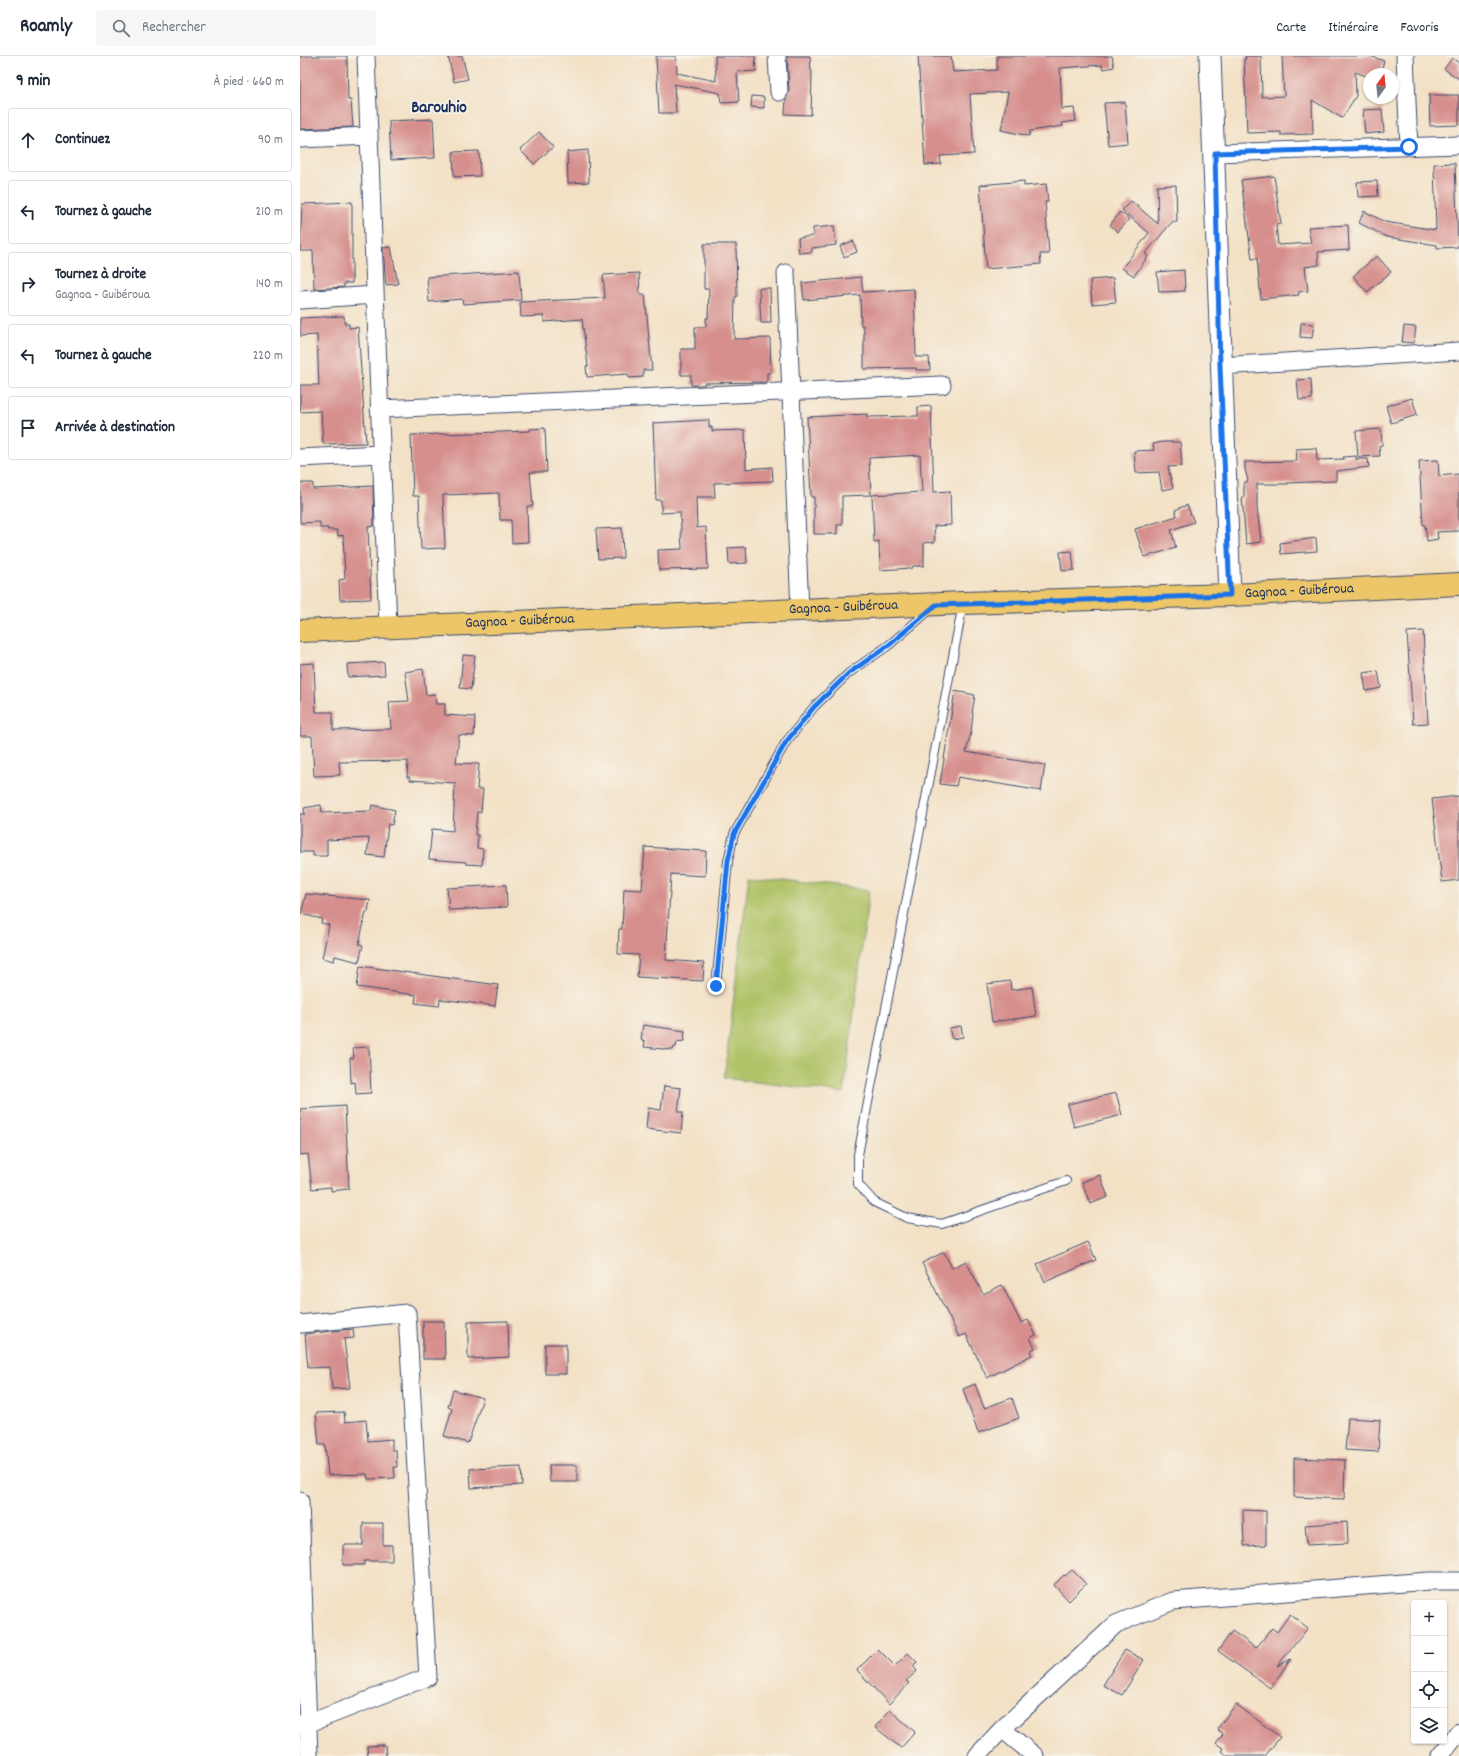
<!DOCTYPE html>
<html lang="fr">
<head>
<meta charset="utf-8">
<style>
  :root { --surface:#fff; --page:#f6f6f7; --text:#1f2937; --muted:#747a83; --line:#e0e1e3 }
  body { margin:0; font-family:Dekko,sans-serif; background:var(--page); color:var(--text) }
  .controls { position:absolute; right:12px; bottom:12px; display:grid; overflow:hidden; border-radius:4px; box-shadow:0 1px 3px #0004 }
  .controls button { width:36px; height:36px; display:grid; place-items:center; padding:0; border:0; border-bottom:1px solid var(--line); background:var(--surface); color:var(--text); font:20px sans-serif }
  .compass { position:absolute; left:1063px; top:12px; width:36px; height:36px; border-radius:50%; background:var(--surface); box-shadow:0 1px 3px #0004; rotate:15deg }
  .stop { position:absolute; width:12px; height:12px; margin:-9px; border:3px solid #1a73e8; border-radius:50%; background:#fff }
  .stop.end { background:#1a73e8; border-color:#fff; box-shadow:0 1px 4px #0008 }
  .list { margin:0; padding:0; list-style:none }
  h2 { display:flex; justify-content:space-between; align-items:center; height:52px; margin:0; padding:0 16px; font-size:17px }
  h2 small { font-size:13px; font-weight:400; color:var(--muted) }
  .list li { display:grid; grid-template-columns:26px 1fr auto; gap:12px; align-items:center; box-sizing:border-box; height:64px; margin:0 8px 8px; padding:0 8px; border:1px solid var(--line); border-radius:4px }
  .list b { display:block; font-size:15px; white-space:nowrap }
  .list p { margin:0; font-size:13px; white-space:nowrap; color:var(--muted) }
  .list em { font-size:13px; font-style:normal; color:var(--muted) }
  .icon { flex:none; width:22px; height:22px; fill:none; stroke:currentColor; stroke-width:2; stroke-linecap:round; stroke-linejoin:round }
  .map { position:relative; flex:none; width:1159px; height:1700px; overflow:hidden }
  header { display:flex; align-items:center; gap:24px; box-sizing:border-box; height:56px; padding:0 20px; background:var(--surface); border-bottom:1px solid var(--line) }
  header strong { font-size:19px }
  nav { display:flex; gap:22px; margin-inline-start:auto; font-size:14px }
  .search { width:280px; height:36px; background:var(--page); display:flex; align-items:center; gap:10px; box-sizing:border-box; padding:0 14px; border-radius:4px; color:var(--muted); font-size:15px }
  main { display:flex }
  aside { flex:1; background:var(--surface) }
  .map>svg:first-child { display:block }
</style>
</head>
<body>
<header>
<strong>Roamly</strong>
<div class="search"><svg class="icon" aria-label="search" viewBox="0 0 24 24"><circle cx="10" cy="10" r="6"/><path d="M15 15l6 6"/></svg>Rechercher</div>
<nav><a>Carte</a><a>Itinéraire</a><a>Favoris</a></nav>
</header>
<main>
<aside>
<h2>9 min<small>À pied · 660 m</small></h2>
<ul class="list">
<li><svg class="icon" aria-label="ahead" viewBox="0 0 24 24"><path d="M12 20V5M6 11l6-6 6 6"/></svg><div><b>Continuez</b></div><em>90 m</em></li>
<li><svg class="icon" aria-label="left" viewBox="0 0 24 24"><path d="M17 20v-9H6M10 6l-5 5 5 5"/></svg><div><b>Tournez à gauche</b></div><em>210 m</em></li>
<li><svg class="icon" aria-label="right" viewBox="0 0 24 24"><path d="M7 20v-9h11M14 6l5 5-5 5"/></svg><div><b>Tournez à droite</b><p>Gagnoa - Guibéroua</p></div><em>140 m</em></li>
<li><svg class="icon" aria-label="left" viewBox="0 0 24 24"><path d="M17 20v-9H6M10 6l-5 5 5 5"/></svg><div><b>Tournez à gauche</b></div><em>220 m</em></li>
<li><svg class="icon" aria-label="arrive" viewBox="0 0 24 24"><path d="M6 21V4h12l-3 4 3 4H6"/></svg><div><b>Arrivée à destination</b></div></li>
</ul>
</aside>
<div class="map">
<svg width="1159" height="1700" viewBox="0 0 1159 1700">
  <rect width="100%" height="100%" fill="#f7f3e8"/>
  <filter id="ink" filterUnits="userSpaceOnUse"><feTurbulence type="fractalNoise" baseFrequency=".025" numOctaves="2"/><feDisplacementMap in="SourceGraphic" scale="8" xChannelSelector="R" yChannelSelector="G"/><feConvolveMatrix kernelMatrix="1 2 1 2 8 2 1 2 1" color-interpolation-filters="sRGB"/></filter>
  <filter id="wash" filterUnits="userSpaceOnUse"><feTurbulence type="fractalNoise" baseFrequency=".012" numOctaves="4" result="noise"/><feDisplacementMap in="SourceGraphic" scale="16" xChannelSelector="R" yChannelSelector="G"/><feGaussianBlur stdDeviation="0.9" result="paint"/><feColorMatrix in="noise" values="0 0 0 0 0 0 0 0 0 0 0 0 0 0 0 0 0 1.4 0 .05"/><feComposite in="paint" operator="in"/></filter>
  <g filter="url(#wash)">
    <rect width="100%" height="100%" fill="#f3e1c6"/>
    <path fill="#b0c367" stroke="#667962" d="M449 819 569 834 544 1037 424 1022Z"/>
    <g id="blocks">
      <path fill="#d68f8d" d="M0 0H47L48 44H51L53 71 0 73Z
        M148 0H162L168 23 154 26Z
        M356 0H376L377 17 416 25 415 0H455L456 15 437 16 439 46 421 47 420 37 374 28 376 57H359Z
        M487 0H510L511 15H512L511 59 485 58 486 43 489 35Z
        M618 0H651L653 16 697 14V0H812L814 11 803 13 802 9 760 12 762 53 774 52 776 65 762 67 763 70 730 75 729 80 701 74 708 36 670 38 674 98 640 100 641 108 625 109Z
        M945 0H961L962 41 984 40 982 0H1070L1084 5 1080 18H1069V21L1055 16 1056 40 1042 62 1012 44 1013 78 981 79V76L947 77 944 3H946Z
        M1152 2 1159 7V23L1144 13Z
        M1129 39H1159V69L1130 70Z
        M452 40 464 41V52L451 51Z
        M825 46 828 87 808 89 804 47Z
        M1082 53 1084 76 1065 78 1063 54Z
        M133 63 135 102 91 104 89 65Z
        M239 76 253 91 234 108 220 94Z
        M288 94 289 126 268 127 267 96Z
        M179 95 180 120 154 121 153 96Z
        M1155 107 1158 191 1137 192V189L1087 181 1059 167 1064 155 1085 166 1136 174 1134 108Z
        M974 120 981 168 976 169 978 189 1011 187 1008 171 1048 169 1049 194 1018 196 1019 209 1005 211 1008 235 998 236 999 239 961 243 957 202 952 203 941 124Z
        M724 125V130L746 128 748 146H745L749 198H740L741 208 686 213 680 129Z
        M1077 125 1078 140 1058 141 1057 126Z
        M876 129 877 166H872L845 198 848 200 834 220 822 212 849 177 822 154 831 145 858 168 857 130Z
        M52 146V227H44V231L14 233 13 195H0L2 148Z
        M820 156 829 163 818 176 810 169Z
        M534 170 536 189 512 192V196L499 197 498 182 513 180V172Z
        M553 185 557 196 544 201 540 190Z
        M404 188H436L437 241H435L434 283 470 282 471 317H467V326L404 327V329H391V319H381V293H395V271H406V262H408L409 233H404Z
        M91 191 98 228 86 229 83 192Z
        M1077 200 1091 216 1067 236 1053 220Z
        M884 214 885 235 859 236 857 216Z
        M219 215 221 244 163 248 162 243 129 246 127 221Z
        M339 217 340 239H345L352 314H343V321L329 322 328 318 287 321 286 310H288L282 263 244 266V260L221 261 220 246 305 242 303 219Z
        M561 221 563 236 614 233 616 301H629L630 314H616V312L564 313V275L563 269 561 270 560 239 504 244 502 227Z
        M813 222 816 246 792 248 790 224Z
        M459 232H470L471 267H461Z
        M44 260 45 268H49V272L58 271 66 387 23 388 21 355 0 356V329H19L17 279 0 280V262Z
        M1001 267 1014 268 1012 282 1000 281Z
        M1104 270 1116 271 1114 287 1102 286Z
        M1011 323 1012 343 999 344 997 324Z
        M1112 342 1117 359 1091 367 1086 350Z
        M631 350 634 436 650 435 651 469 634 470 635 486 624 487V510H613L612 512 580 514 579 485 574 486 572 439 622 436 620 399 569 402 571 439 542 440V469H537V478H514V441H511L507 361 567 358V361L618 360V351Z
        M409 364V371H412V375L445 374 446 413 472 411 473 425 414 427 415 441H396L397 472 406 471 408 513 359 514 358 494 382 493 380 456 361 457V444H356L353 367Z
        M245 372 247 416H230L233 450H227L228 486 212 487 211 464H200L199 437 143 439 145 492 121 493 119 440H113L111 379 230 375V373Z
        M1081 373 1082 389 1079 390 1080 400 1058 401 1056 375Z
        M863 386H880L882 410 868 411 873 432 862 434 859 416 836 417 834 395 854 394 853 388Z
        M1016 392 1017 404 1044 403 1043 401 1056 400V403H1068L1069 411 1036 415V425L987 427 988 428H957V452L961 486 946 488 942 441H944V427L948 425 945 413V406L997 405 996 393Z
        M1138 404 1139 420 1159 418V475L1137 476 1138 483 1127 485 1125 469H1123L1119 405Z
        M0 427H13V433L73 430 74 470 68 471 71 543 40 544 39 524 45 523 43 479 38 480 37 474H28V472H20V466L0 467Z
        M887 449 894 466 871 474 876 492 844 501 835 473 877 460 875 454Z
        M322 472 323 502 298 503 296 473Z
        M1016 482 1017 495 981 498 980 487Z
        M446 491 447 507 429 508 428 492Z
        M772 495 774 514 762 515 760 496Z
        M1123 575 1128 667 1113 668 1107 576Z
        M163 599 175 600 171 633 160 632Z
        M84 606 85 619 48 621 47 608Z
        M14 607 16 656H33V674L91 673 89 646 109 645 105 616 123 613 126 639 135 638 136 648H145V659L175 661 174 680 159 679 156 707 179 708 177 733H183L181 756H177L175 779H178L177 792 183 793 182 809 166 808V806L129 803 132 773 153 775 155 727 110 724V721H107L108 705 39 706 40 719 14 720 12 680H0V608Z
        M1078 615 1081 632 1066 635 1063 617Z
        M655 635 675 639 672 657H673L671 677 666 696 745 709 741 735 658 721 656 730 640 728Z
        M1159 740V824L1142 826 1132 743Z
        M21 749 22 757 71 755 72 749 95 754 92 769 88 768 84 801 67 799 69 782 27 784V800H13V796H0V758H5L4 752Z
        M345 791 406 795 405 820 371 818 366 904 404 907 403 925 337 921 339 899 318 898 319 873H322L324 833 342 834Z
        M206 829 207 851 149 854 147 832Z
        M6 838 70 844 68 856H66L59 888 63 889 59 906 35 900 34 905 22 902 29 869 21 867 22 863 1 858Z
        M60 910 198 929 195 950 140 943 139 950 122 948 115 947 116 939 57 931Z
        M710 925 711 934 732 931 736 960 692 966 687 928Z
        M343 969 385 975 384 985 377 986 376 991H374L373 994 344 991 345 985 341 984Z
        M661 970 663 981 652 983 649 972Z
        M69 991 71 1037 56 1038 55 1026 51 1027 50 1002H54L53 992Z
        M364 1030 381 1032 378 1056H383L381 1077 346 1073 348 1052 361 1054Z
        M816 1037 822 1059 774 1071 768 1048Z
        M45 1050 49 1133 31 1135V1131L12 1133 8 1098 0 1099V1053Z
        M800 1119 808 1141 790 1148 782 1126Z
        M788 1186 796 1204 745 1226 737 1208Z
        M644 1196 652 1212 666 1205 683 1238 702 1229 721 1267 728 1264 736 1279 730 1282 735 1292 730 1295 732 1299 687 1322 666 1278 659 1281 622 1207Z
        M123 1265H144L145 1303H123Z
        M208 1265 209 1301 168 1303V1266Z
        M53 1273 54 1282 44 1283 50 1332 32 1333 30 1311 8 1312 5 1278Z
        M245 1288H266V1318H245Z
        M675 1328 684 1352 712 1342 719 1362 678 1377 663 1333Z
        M153 1334 183 1342 168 1387 144 1380 152 1353 148 1351Z
        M44 1356 45 1366 66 1364 68 1385 92 1383V1394H96L97 1411H94L95 1422 68 1423 67 1418 28 1419 25 1389H19L16 1357Z
        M1048 1362 1080 1364 1078 1396 1045 1394Z
        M994 1402 1045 1404 1044 1443 994 1441Z
        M249 1409H277V1426H250Z
        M221 1411 222 1429 171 1432 170 1413Z
        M943 1454 966 1455V1489L944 1490Z
        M1047 1466 1048 1487 1007 1489 1005 1469Z
        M63 1467H83V1489H92V1505H64V1509H43V1489H63Z
        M772 1514 786 1528 769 1545 754 1529 764 1519 765 1520Z
        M990 1558 1008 1572 977 1610 991 1603 970 1632 918 1595 932 1575 956 1592 972 1572 977 1576Z
        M578 1593 595 1610 608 1597 617 1606 613 1610 617 1615 606 1625 609 1627 589 1648 557 1614Z
        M825 1594 844 1604 822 1639 803 1629Z
        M936 1648 980 1681 965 1700H928L922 1695 924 1693 916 1687 923 1678 917 1673Z
        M590 1654 615 1676 601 1692 575 1671Z
        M85 1689 86 1700H68L67 1690Z"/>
    </g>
  </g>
  <g filter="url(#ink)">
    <use href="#blocks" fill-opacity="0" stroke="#3b4a6e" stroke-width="1"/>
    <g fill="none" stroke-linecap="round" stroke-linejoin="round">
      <g stroke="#3b4a6e" stroke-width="10">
        <path id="service" d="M663 548 558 1099V1128L574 1146 607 1162 642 1168 766 1125
          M416 931 428 805 434 778 486 686 514 651 549 617 589 589 631 553"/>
      </g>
      <g stroke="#3b4a6e" stroke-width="19">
        <path id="minor" d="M66 0 88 571
          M477 0 479 36
          M1105 0 1109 91
          M0 83 69 80
          M915 97 1159 89
          M486 217 500 555
          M0 244 75 239
          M920 310 1159 295
          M79 353 642 329
          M0 402 81 398
          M0 1268 107 1257 128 1621 7 1668 0 1669
          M0 1445 9 1700
          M702 1673 735 1700
          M677 1700 702 1673 816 1568 873 1545 1129 1525H1159
          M1140 1700 1159 1676"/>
      </g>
      <g stroke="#3b4a6e" stroke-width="23">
        <path id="tertiary" d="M910 0 930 539"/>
      </g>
      <g stroke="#3b4a6e" stroke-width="24">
        <g id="primary">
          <path id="s1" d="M0 575 663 547 930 539 1159 528"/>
        </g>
      </g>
      <use href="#service" stroke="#fff" stroke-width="8"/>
      <use href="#minor" stroke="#fff" stroke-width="17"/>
      <use href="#tertiary" stroke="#fff" stroke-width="21"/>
      <use href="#primary" stroke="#ecc669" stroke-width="22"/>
    </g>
  </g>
  <g fill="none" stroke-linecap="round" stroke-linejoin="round" filter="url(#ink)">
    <path stroke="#1a73e8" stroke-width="5" d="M416 930 428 805 434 778 486 686 514 651 549 617 589 589 636 549 930 539 920 310 915 97 1109 91"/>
  </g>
  <g text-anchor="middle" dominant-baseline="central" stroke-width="3.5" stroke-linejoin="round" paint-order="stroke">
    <g font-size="15" fill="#1b2f5e" stroke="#f7f3e8">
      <text stroke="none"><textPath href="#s1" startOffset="1000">Gagnoa - Guibéroua</textPath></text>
      <text stroke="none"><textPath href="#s1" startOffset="544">Gagnoa - Guibéroua</textPath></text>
      <text stroke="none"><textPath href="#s1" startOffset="220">Gagnoa - Guibéroua</textPath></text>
    </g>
    <g font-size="17" font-weight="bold" fill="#1b2f5e" stroke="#f7f3e8">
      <text x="139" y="53">Barouhio</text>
    </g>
  </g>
</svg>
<div class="controls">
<button>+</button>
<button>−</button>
<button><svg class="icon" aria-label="locate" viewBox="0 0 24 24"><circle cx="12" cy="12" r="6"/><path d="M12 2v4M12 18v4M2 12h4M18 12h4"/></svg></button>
<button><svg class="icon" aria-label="layers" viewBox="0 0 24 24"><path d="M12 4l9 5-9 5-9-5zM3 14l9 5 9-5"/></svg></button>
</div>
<svg class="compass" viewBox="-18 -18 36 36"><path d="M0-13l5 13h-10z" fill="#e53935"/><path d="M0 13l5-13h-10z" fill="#747a83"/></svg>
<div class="stop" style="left:1109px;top:91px"></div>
<div class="stop end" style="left:416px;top:930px"></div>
</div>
</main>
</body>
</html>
